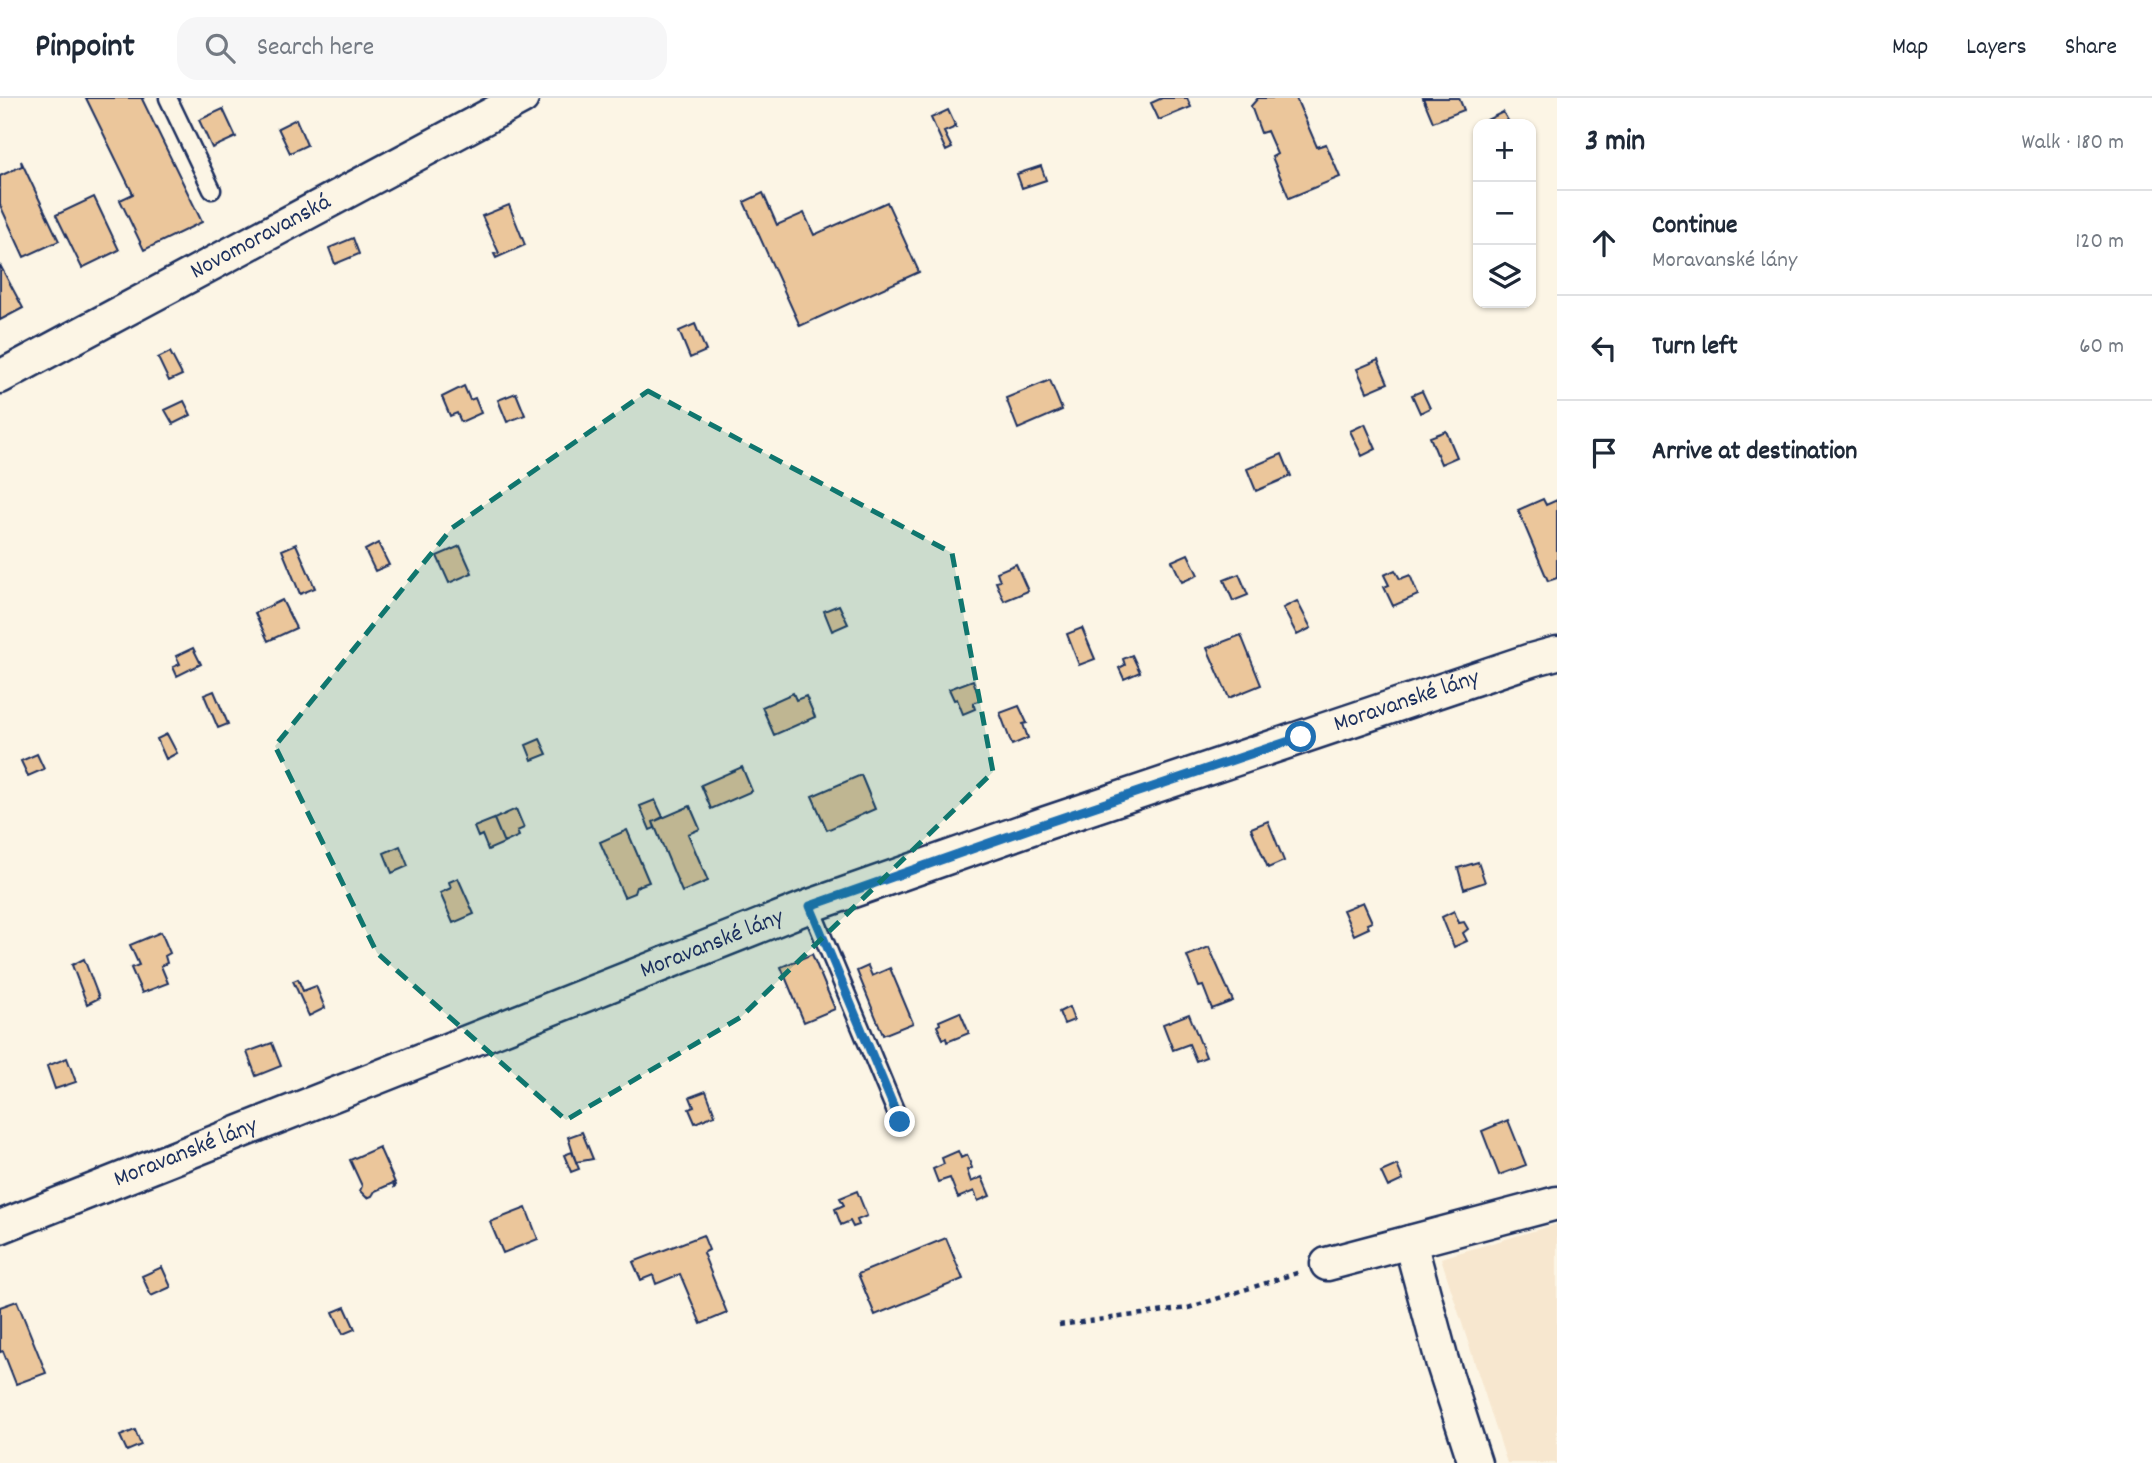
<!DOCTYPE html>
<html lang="en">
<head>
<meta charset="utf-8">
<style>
  :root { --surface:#fff; --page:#f6f6f7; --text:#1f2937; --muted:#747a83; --line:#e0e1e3 }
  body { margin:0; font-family:Dekko,sans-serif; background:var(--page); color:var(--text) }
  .controls { position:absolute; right:21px; top:21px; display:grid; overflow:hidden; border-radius:14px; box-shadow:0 2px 5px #0004 }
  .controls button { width:63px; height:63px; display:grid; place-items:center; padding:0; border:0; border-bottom:2px solid var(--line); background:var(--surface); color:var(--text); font:35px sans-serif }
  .stop { position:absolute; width:21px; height:21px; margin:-16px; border:5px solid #1f6fb2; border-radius:50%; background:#fff }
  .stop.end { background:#1f6fb2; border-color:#fff; box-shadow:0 2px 7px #0008 }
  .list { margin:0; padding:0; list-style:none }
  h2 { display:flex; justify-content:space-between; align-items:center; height:91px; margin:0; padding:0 28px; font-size:30px }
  h2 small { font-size:23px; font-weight:400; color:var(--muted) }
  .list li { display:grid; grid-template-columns:46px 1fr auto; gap:21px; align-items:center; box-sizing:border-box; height:105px; padding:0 28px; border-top:2px solid var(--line) }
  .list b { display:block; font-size:26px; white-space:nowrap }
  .list p { margin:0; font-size:23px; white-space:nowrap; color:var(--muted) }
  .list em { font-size:23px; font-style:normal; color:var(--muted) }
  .icon { flex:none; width:38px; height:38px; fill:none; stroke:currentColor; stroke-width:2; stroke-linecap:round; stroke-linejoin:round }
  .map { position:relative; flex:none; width:1557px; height:1365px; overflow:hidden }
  header { display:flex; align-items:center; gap:42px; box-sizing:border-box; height:98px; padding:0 35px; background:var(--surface); border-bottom:2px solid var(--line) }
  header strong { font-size:33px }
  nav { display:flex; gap:38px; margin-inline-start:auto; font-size:24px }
  .search { width:490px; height:63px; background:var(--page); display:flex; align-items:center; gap:18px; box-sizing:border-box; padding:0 24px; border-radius:21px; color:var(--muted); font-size:26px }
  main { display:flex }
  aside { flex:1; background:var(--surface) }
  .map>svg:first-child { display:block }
</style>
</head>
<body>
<header>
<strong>Pinpoint</strong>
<div class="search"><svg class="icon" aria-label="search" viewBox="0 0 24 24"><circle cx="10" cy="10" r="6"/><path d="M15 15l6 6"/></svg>Search here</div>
<nav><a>Map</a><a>Layers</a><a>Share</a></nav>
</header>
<main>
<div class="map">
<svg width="1557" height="1365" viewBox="0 0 1557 1365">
  <rect width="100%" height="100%" fill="#fcf5e5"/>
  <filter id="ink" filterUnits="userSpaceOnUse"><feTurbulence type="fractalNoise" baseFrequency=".0143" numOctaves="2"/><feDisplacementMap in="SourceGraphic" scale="14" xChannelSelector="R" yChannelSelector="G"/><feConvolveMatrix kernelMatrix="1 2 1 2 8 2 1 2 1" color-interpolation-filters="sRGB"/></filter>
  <g filter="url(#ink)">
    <path fill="#f7e7cf" d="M1557 1126V1365H1507L1441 1160Z"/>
    <path fill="#ebc69b" stroke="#1b2f5e" stroke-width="2" d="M86 0H144L142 1 202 124 144 152 120 102 133 96Z
      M1162 0H1187L1191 9 1159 22 1151 5Z
      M1296 0 1317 49 1326 46 1340 79 1289 100 1272 59 1277 56 1267 33 1261 35 1251 8 1258 0Z
      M1423 0H1459L1464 12 1433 24Z
      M223 11 236 39 212 50 199 22Z
      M948 12 956 29 944 34 952 50 946 53 931 20Z
      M1503 14 1510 26H1487L1485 23Z
      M296 21 307 47 290 55 278 30Z
      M21 63 59 143 24 159 0 107V78L22 68Z
      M1041 68 1046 82 1022 90 1017 76Z
      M763 95 777 127 804 115 814 137 887 104 919 174 800 228 744 104Z
      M94 99 119 152 82 170 56 117Z
      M509 107 525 147 496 160 494 156 499 155 482 118Z
      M353 140 359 156 335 166 329 150Z
      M0 167 23 210 0 222Z
      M695 226 706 253 690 260 679 233Z
      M170 254 182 277 169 283 158 260Z
      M1378 262 1388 285 1367 294 1357 271Z
      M1050 282 1062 312 1018 331 1006 300Z
      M464 288 470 302 475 300 481 315 461 324 457 315 450 318 442 299Z
      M1422 293 1430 310 1420 315 1412 297Z
      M516 295 525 317 507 324 498 302Z
      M184 303 191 317 173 326 165 312Z
      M1365 326 1376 351 1362 358 1350 333Z
      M1446 333 1457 359 1441 366 1430 339Z
      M1282 356 1291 378 1256 393 1247 371Z
      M1543 401 1546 407 1557 402V480L1548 483 1518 412Z
      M378 445 389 467 375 473 365 452Z
      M296 446 315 490 300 496 282 452Z
      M460 448 472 475 449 485 437 458Z
      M1188 456 1198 477 1182 484 1172 463Z
      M1016 466 1028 493 1004 503 996 484 1000 483 997 474Z
      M1395 472 1400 481 1410 477 1418 497 1393 508 1384 489 1389 487 1384 477Z
      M1239 476 1248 497 1233 503 1224 482Z
      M282 502 296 530 268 543 255 515Z
      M1297 503 1311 530 1297 537 1283 510Z
      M839 507 848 526 832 533 824 513Z
      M1082 530 1095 561 1079 567 1067 536Z
      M1241 537 1261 587 1229 600 1207 550Z
      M193 550 201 566 177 578 173 569 180 566 176 558Z
      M1132 557 1140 574 1124 581 1119 570 1125 567 1123 561Z
      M973 582 980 602 973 605 975 611 963 616 957 601 954 602 949 591Z
      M214 593 228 626 218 630 204 597Z
      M793 595 796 602 806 598 815 619 774 637 762 609Z
      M1019 608 1027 625 1023 626 1028 640 1012 647 1000 615Z
      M167 636 177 655 166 661 157 641Z
      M540 641 547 656 532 662 526 647Z
      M37 656 44 671 28 678 21 663Z
      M742 669 752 693 711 711 701 687Z
      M861 677 875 711 827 732 812 698Z
      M655 702 663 719 653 724 655 730 650 732 640 708Z
      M690 708 700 731 688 736 708 783 682 794 653 724Z
      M516 711 524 730 517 733 519 738 504 745 494 721Z
      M494 721 504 745 488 752 482 737 478 739 474 729Z
      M1268 723 1284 763 1268 770 1251 730Z
      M627 732 649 784 636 789 634 795 624 799 600 744Z
      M400 748 408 768 392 775 384 755Z
      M1478 764 1485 784 1464 791 1458 770Z
      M458 780 474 816 453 825 440 795 451 790 449 784Z
      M1363 804 1372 824 1367 826 1369 830 1354 837 1343 812Z
      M1454 813 1459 825 1464 824 1468 831 1463 835 1467 843 1454 849 1442 819Z
      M161 834 170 855 165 858 167 865 161 868 168 885 142 895 131 870 139 867 130 847Z
      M1209 849 1233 903 1212 911 1203 888 1199 889 1187 858Z
      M812 856 835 911 804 924 781 869Z
      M84 861 99 900 87 906 72 867Z
      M868 868 872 878 890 870 913 925 883 937 857 873Z
      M298 881 303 893 316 888 325 910 309 918 293 883Z
      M1069 909 1074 922 1064 926 1059 914Z
      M960 914 969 935 947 944 946 940 943 941 937 928 940 926 939 923Z
      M1189 916 1206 959 1196 963 1189 946 1173 952 1163 926Z
      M272 945 281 968 256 978 247 954Z
      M67 960 76 984 55 991 47 968Z
      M706 993 715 1017 695 1025 689 1011 694 1009 690 999Z
      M1508 1022 1526 1067 1499 1077 1482 1033Z
      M582 1034 593 1061 576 1064 568 1039Z
      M379 1049 396 1087 394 1089 393 1085 375 1093 372 1098 367 1100 360 1093 362 1088 350 1062Z
      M958 1053 961 1060 967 1057 972 1070 967 1072 971 1084 982 1079 990 1098 978 1103 974 1093 958 1100 950 1080 938 1084 933 1071 944 1066 942 1060Z
      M572 1054 579 1071 571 1074 564 1057Z
      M1397 1067 1403 1082 1388 1089 1381 1074Z
      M857 1093 867 1118 857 1122 859 1127 853 1129 850 1123 841 1127 835 1111 844 1107 840 1100Z
      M526 1110 538 1141 503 1155 490 1124Z
      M703 1137 709 1152 703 1155 727 1215 701 1226 680 1176 656 1186 653 1177 641 1182 633 1164Z
      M946 1140 963 1181 875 1217 858 1176Z
      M162 1169 171 1189 151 1198 142 1178Z
      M17 1203 46 1275 16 1286 3 1253 0 1254V1209Z
      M345 1209 355 1231 343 1236 333 1214Z
      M135 1332 141 1347 127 1353 120 1338Z"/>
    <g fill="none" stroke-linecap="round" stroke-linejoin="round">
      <g stroke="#1b2f5e" stroke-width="21">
        <path id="lane" d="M168 0 212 92
          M810 808 900 1024"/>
      </g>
      <g stroke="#1b2f5e" stroke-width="37">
        <g id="street">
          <path id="s1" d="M0 279 522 0"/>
          <path id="s2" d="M0 1129 810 808 1046 725 1531 562 1557 555"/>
          <path d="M1410 1144 1442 1263 1475 1365"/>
          <path d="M1327 1166 1557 1105"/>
        </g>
      </g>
      <path stroke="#1b2f5e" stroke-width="4.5" stroke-dasharray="5 5" stroke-linecap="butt" d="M1059 1227 1188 1210 1300 1174"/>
      <use href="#lane" stroke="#fcf5e5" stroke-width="16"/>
      <use href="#street" stroke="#fcf5e5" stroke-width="32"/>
    </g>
  </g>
  <g fill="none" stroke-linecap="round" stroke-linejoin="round" filter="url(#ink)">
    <path stroke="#1f6fb2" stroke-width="9" d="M900 1024 810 808 1046 725 1301 639"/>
  </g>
  <path fill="#0f766e" fill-opacity="0.2" stroke="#0f766e" stroke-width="5" stroke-dasharray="14 9" stroke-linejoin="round" d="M648 293 952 455 993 674 741 919 566 1022 377 855 275 648 452 430Z"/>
  <g text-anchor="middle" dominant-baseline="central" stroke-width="7" stroke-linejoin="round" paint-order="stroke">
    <g font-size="24" fill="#1b2f5e" stroke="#fcf5e5">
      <text stroke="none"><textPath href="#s1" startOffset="296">Novomoravanská</textPath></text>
      <text stroke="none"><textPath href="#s2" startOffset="1502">Moravanské lány</textPath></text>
      <text stroke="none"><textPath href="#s2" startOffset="766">Moravanské lány</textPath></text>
      <text stroke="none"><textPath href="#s2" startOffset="200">Moravanské lány</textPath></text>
    </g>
  </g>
</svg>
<div class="controls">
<button>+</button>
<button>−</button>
<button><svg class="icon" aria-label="layers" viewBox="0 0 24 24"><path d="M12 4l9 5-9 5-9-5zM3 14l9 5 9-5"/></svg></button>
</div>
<div class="stop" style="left:1301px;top:639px"></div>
<div class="stop end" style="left:900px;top:1024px"></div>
</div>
<aside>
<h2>3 min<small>Walk · 180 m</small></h2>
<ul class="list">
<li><svg class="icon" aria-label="ahead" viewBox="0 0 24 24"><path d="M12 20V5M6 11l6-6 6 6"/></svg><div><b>Continue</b><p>Moravanské lány</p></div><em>120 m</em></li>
<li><svg class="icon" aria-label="left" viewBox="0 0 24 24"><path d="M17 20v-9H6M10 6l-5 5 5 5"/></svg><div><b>Turn left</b></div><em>60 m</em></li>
<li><svg class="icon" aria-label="arrive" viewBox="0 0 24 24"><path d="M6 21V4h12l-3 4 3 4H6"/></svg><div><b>Arrive at destination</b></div></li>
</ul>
</aside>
</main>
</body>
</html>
